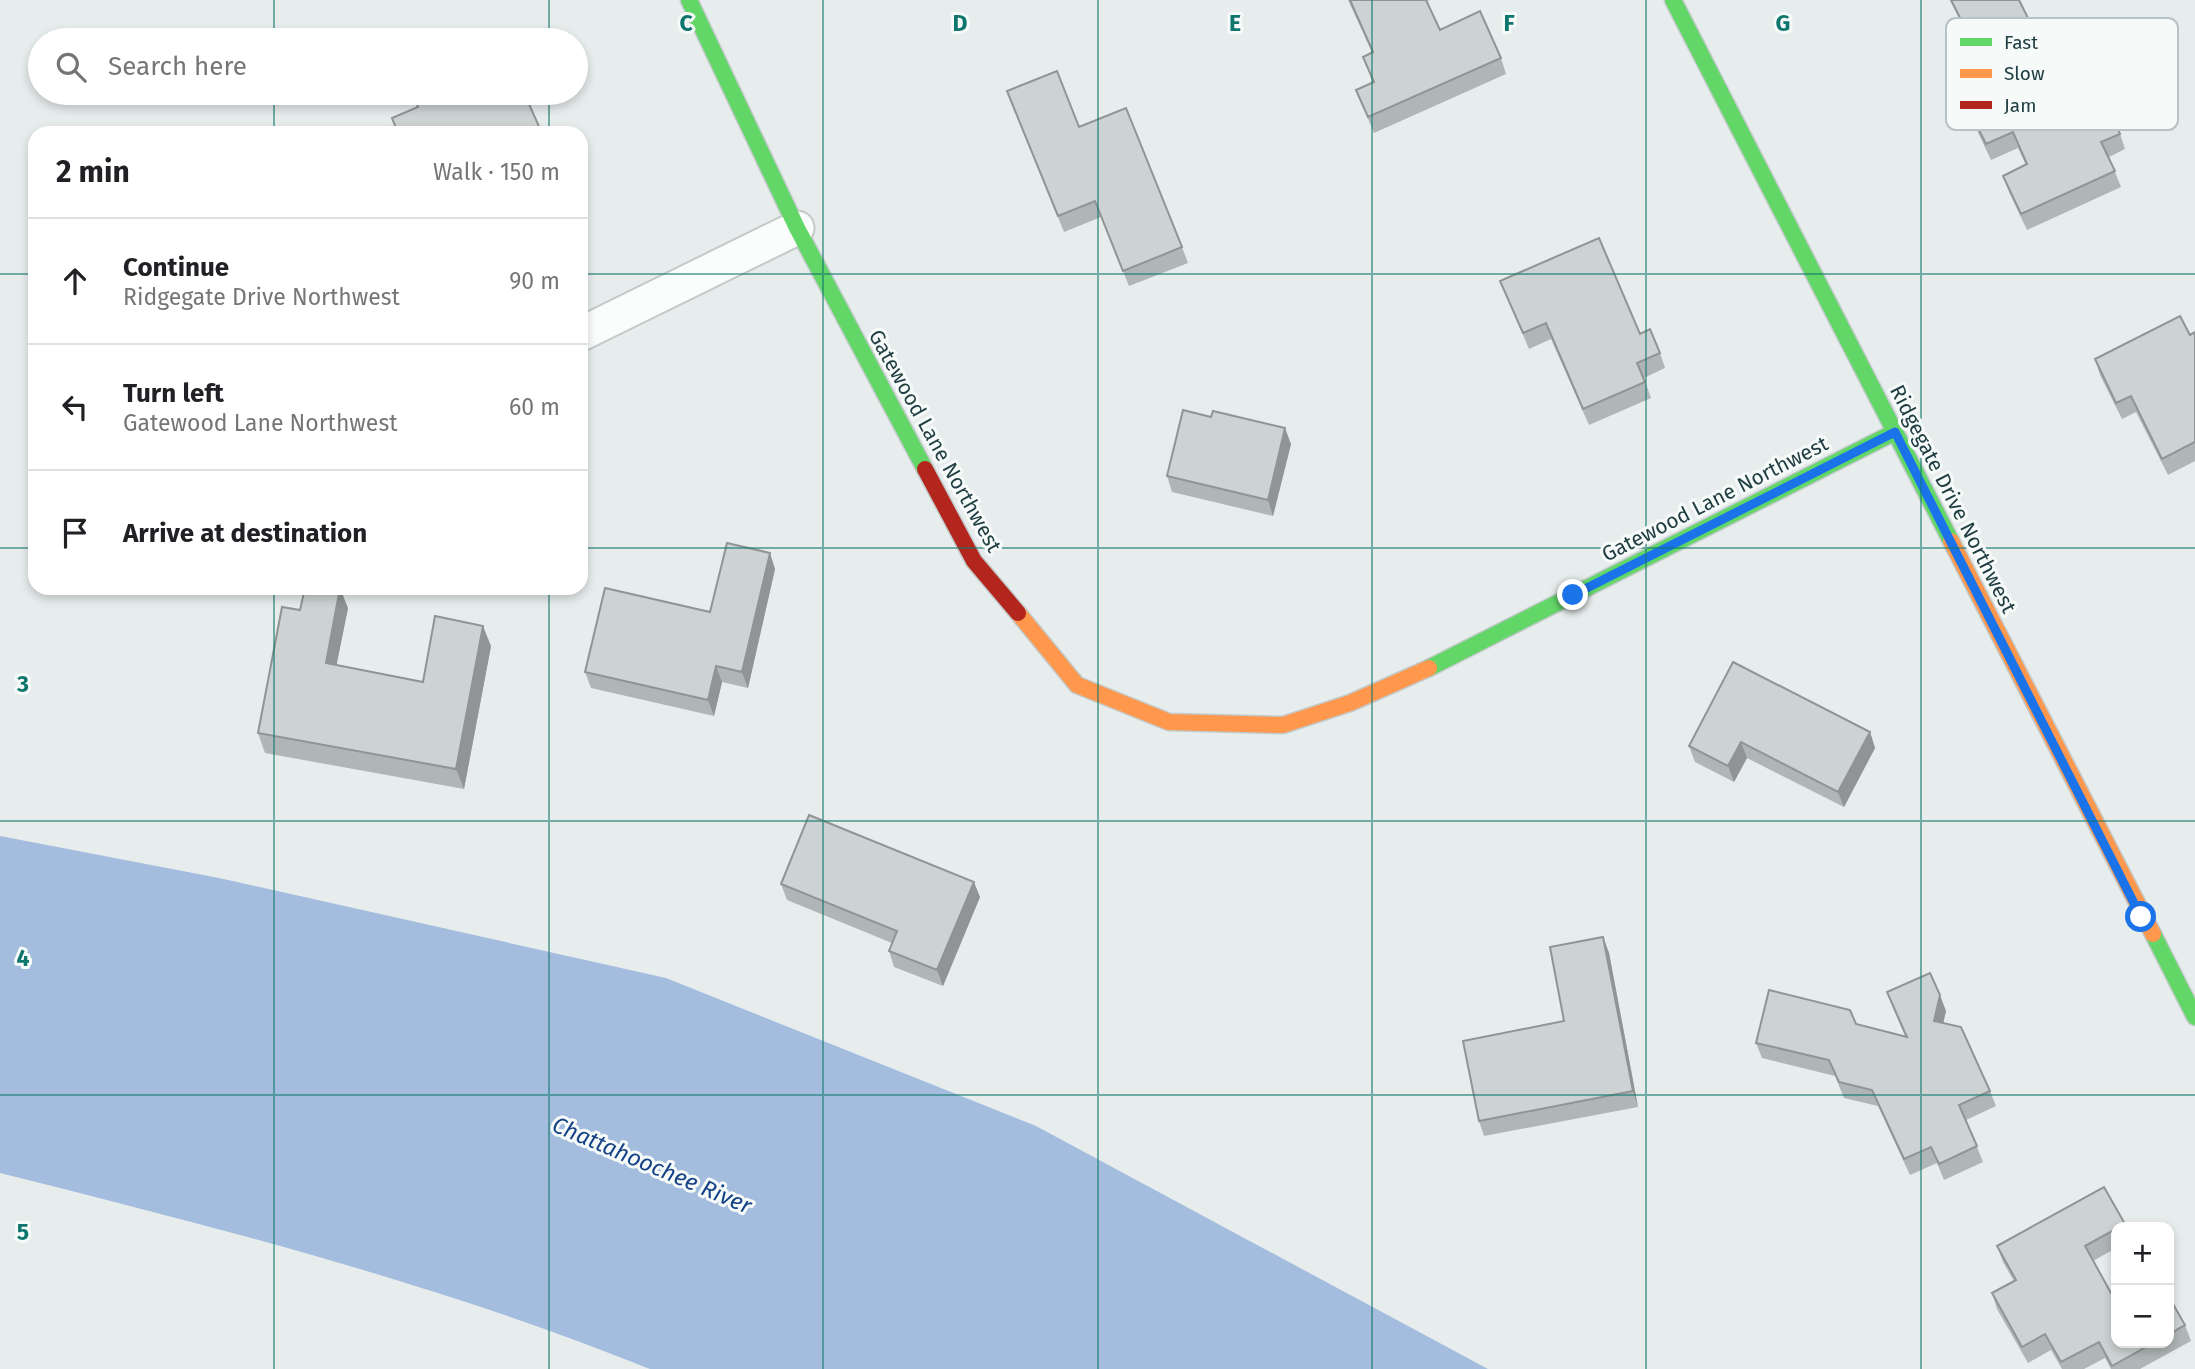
<!DOCTYPE html>
<html lang="en">
<head>
<meta charset="utf-8">
<style>
  :root { --surface:#fff; --page:#f2f2f2; --text:#202124; --muted:#757577; --line:#e0e0e0 }
  body { margin:0; font-family:"Fira Sans",sans-serif; background:var(--page); color:var(--text) }
  .controls { position:absolute; right:21px; bottom:21px; display:grid; overflow:hidden; border-radius:14px; box-shadow:0 4px 10px #0003 }
  .controls button { width:63px; height:63px; display:grid; place-items:center; padding:0; border:0; border-bottom:2px solid var(--line); background:var(--surface); color:var(--text); font:35px sans-serif }
  .stop { position:absolute; width:21px; height:21px; margin:-16px; border:5px solid #1a73e8; border-radius:50%; background:#fff }
  .stop.end { background:#1a73e8; border-color:#fff; box-shadow:0 2px 7px #0008 }
  .list { margin:0; padding:0; list-style:none }
  h2 { display:flex; justify-content:space-between; align-items:center; height:91px; margin:0; padding:0 28px; font-size:30px }
  h2 small { font-size:23px; font-weight:400; color:var(--muted) }
  .list li { display:grid; grid-template-columns:46px 1fr auto; gap:21px; align-items:center; box-sizing:border-box; height:126px; padding:0 28px; border-top:2px solid var(--line) }
  .list b { display:block; font-size:26px; white-space:nowrap }
  .list p { margin:0; font-size:23px; white-space:nowrap; color:var(--muted) }
  .list em { font-size:23px; font-style:normal; color:var(--muted) }
  .icon { flex:none; width:38px; height:38px; fill:none; stroke:currentColor; stroke-width:2; stroke-linecap:round; stroke-linejoin:round }
  .map { position:relative; flex:none; width:2195px; height:1369px; overflow:hidden }
  .search { position:absolute; background:var(--surface); box-shadow:0 4px 10px #0003; left:28px; top:28px; width:560px; height:77px; display:flex; align-items:center; gap:18px; box-sizing:border-box; padding:0 24px; border-radius:38px; color:var(--muted); font-size:26px }
  .panel { position:absolute; background:var(--surface); box-shadow:0 4px 10px #0003; left:28px; top:126px; width:560px; height:469px; border-radius:21px }
  .map>svg:first-child { display:block }
</style>
</head>
<body>
<div class="map">
<svg width="2195" height="1369" viewBox="0 0 2195 1369">
  <rect width="100%" height="100%" fill="#e7ecec"/>
  <path fill="#a4bdde" d="M0 836 219 878 666 978 1036 1126 1488 1369H650C440 1284 219 1228 0 1173Z"/>
  <g fill="none" stroke-linecap="round" stroke-linejoin="round">
    <g stroke="#c4c9c9" stroke-width="37">
      <path id="street" d="M581 334 797 228"/>
    </g>
    <g stroke="#c2caca" stroke-width="19">
      <path id="fast" d="M689 0 797 228 925 469
        M1673 0 1951 541
        M1429 668 1895 432
        M2153 934 2195 1017"/>
    </g>
    <g stroke="#c2caca" stroke-width="19">
      <path id="slow" d="M1951 541 2153 934
        M1018 613 1077 685 1169 722 1283 725 1350 703 1429 668"/>
    </g>
    <g stroke="#c2caca" stroke-width="19">
      <path id="jam" d="M925 469 974 561 1018 613"/>
    </g>
    <use href="#street" stroke="#fbfcfc" stroke-width="33"/>
    <use href="#fast" stroke="#63d668" stroke-width="16"/>
    <use href="#slow" stroke="#ff974d" stroke-width="16"/>
    <use href="#jam" stroke="#b3261e" stroke-width="16"/>
  </g>
  <path fill="#b0b5b5" d="M1348 0H1430L1427 1 1440 30 1501 58 1506 74 1374 133 1356 90 1373 83 1363 57 1372 52Z
    M1950 0H2019L2040 42 2044 51 2120 134 2125 149 2109 157 2121 187 2027 230 2009 192 2003 176 2026 165 2018 148 1991 160 1973 122 1967 106 2018 83 2013 69 1990 80Z
    M1007 91 1079 127 1182 247 1188 263 1129 286 1101 217 1064 232Z
    M1500 281 1640 334 1660 353 1665 368 1644 378 1651 398 1589 425 1551 339 1529 349Z
    M2195 332V461L2168 475 2136 412 2122 419 2100 375 2095 359 2190 335Z
    M1291 444 1273 516 1172 492 1167 476Z
    M775 569 748 688 722 682 714 716 591 688 585 672 710 612Z
    M348 608 336 665 423 682 491 646 464 789 265 753 258 733 300 610Z
    M1870 732 1875 748 1844 807 1747 758 1734 782 1695 762 1689 746Z
    M781 884 980 897 943 986 894 967 889 951 892 943 787 900Z
    M1603 937 1609 953 1638 1107 1484 1136 1479 1121 1564 1021Z
    M1887 992 1946 1011 1943 1023 1990 1091 1996 1106 1966 1120 1983 1162 1944 1180 1937 1163 1910 1175 1878 1106 1844 1098 1835 1076 1762 1058 1756 1043 1856 1024 1905 1036 1893 1008Z
    M2125 1224 2126 1227H2116V1248L2093 1261 2116 1343H2169V1297L2185 1325 2191 1341 2140 1369H2111L2105 1358 2084 1369H2062L2051 1350 2028 1363 1997 1309 1992 1293 2014 1281 2003 1262 1997 1246Z"/>
  <path fill="#909494" d="M1285 428 1291 444 1273 516 1268 500Z
    M770 553 775 569 748 688 742 672Z
    M340 588 348 608 333 683 326 663Z
    M483 626 491 646 464 789 456 769Z
    M716 666 722 682 714 716 708 700Z
    M1870 732 1875 748 1844 807 1838 792Z
    M1741 742 1747 758 1734 782 1728 766Z
    M974 882 980 897 943 986 937 970Z
    M1603 937 1609 953 1638 1107 1633 1091Z
    M1940 995 1946 1011 1940 1037 1934 1021Z"/>
  <path fill="#cdd3d3" stroke="#909494" stroke-width="2" d="M1350 0H1426L1440 30 1480 11 1501 58 1368 117 1356 90 1374 82 1363 57 1373 52Z
    M1951 0H2019L2040 42 1986 69Z
    M2078 36 2120 134 2101 142 2115 171 2021 214 2003 176 2027 164 2013 132 1986 144 1967 106 2020 82 2012 66Z
    M1057 71 1079 127 1126 108 1182 247 1123 271 1095 201 1058 216 1007 91Z
    M412 93H524L542 133H398L392 118 418 107Z
    M1599 238 1640 334 1650 329 1660 353 1637 363 1645 382 1583 409 1546 323 1523 333 1500 281Z
    M2180 316 2190 335 2195 332V442L2162 459 2131 396 2116 403 2095 359Z
    M1183 410 1211 417 1213 411 1285 428 1268 500 1167 476Z
    M727 543 770 553 742 672 716 666 708 700 585 672 605 588 710 612Z
    M305 588H340L326 663 423 682 435 616 483 626 456 769 258 733 282 607 300 610Z
    M1733 662 1870 732 1838 792 1741 742 1728 766 1689 746Z
    M809 815 974 882 937 970 889 951 897 931 781 884Z
    M1603 937 1633 1091 1479 1121 1463 1041 1564 1021 1550 947Z
    M1930 973 1940 995 1934 1021 1961 1027 1990 1091 1959 1105 1977 1146 1939 1164 1931 1147 1904 1159 1872 1090 1839 1082 1829 1060 1756 1043 1769 990 1850 1010 1856 1024 1907 1037 1887 992Z
    M2104 1187 2125 1224 2119 1227H2116V1229L2085 1246 2116 1302V1343H2153L2112 1366 2099 1342 2061 1362 2045 1334 2022 1347 1992 1293 2016 1280 1997 1246Z
    M2169 1297 2185 1325 2169 1334Z"/>
  <g fill="none" stroke-linecap="round" stroke-linejoin="round">
    <path stroke="#1a73e8" stroke-width="9" d="M1573 595 1895 432 2141 917"/>
  </g>
  <path fill="none" stroke="#0f766e" stroke-width="2" stroke-opacity="0.55" d="M274 0V40M549 0V40M823 0V1369M1098 0V1369M1372 0V1369M1646 0V1369M1921 0V1369M274 93V133M549 93V133M0 274H35M581 274H2195M0 548H35M581 548H2195M274 588V1369M549 588V1369M0 821H2195M0 1095H2195"/>
  <g text-anchor="middle" dominant-baseline="central" stroke-width="6" stroke-linejoin="round" paint-order="stroke">
    <g font-size="21" fill="#213e43" stroke="#f6fbfa">
      <text transform="translate(935 441) rotate(61)">Gatewood Lane Northwest</text>
      <text transform="translate(1715 499) rotate(-27)">Gatewood Lane Northwest</text>
      <text transform="translate(1953 499) rotate(63)">Ridgegate Drive Northwest</text>
    </g>
    <g font-size="23" font-style="italic" fill="#154286" stroke="#f6fbfa">
      <text transform="translate(652 1165) rotate(23)">Chattahoochee River</text>
    </g>
  </g>
  <rect x="1946" y="18" width="232" height="112" rx="10" fill="#f6fbfa" stroke="#b6c2c3" stroke-width="2"/>
  <rect x="1960" y="38" width="32" height="8" fill="#63d668"/>
  <rect x="1960" y="69" width="32" height="9" fill="#ff974d"/>
  <rect x="1960" y="101" width="32" height="8" fill="#b3261e"/>
  <g font-size="19" fill="#213e43">
    <text x="2004" y="49">Fast</text>
    <text x="2004" y="80">Slow</text>
    <text x="2004" y="112">Jam</text>
  </g>
  <g font-size="23" text-anchor="middle" font-weight="bold" fill="#0f766e" stroke="#f6fbfa" stroke-width="6" stroke-linejoin="round" paint-order="stroke">
    <text x="686" y="31">C</text>
    <text x="960" y="31">D</text>
    <text x="1235" y="31">E</text>
    <text x="1509" y="31">F</text>
    <text x="1783" y="31">G</text>
    <text x="23" y="692">3</text>
    <text x="23" y="966">4</text>
    <text x="23" y="1240">5</text>
  </g>
</svg>
<div class="controls">
<button>+</button>
<button>−</button>
</div>
<div class="stop" style="left:2141px;top:917px"></div>
<div class="stop end" style="left:1573px;top:595px"></div>
<div class="search"><svg class="icon" aria-label="search" viewBox="0 0 24 24"><circle cx="10" cy="10" r="6"/><path d="M15 15l6 6"/></svg>Search here</div>
<section class="panel">
<h2>2 min<small>Walk · 150 m</small></h2>
<ul class="list">
<li><svg class="icon" aria-label="ahead" viewBox="0 0 24 24"><path d="M12 20V5M6 11l6-6 6 6"/></svg><div><b>Continue</b><p>Ridgegate Drive Northwest</p></div><em>90 m</em></li>
<li><svg class="icon" aria-label="left" viewBox="0 0 24 24"><path d="M17 20v-9H6M10 6l-5 5 5 5"/></svg><div><b>Turn left</b><p>Gatewood Lane Northwest</p></div><em>60 m</em></li>
<li><svg class="icon" aria-label="arrive" viewBox="0 0 24 24"><path d="M6 21V4h12l-3 4 3 4H6"/></svg><div><b>Arrive at destination</b></div></li>
</ul>
</section>
</div>
</body>
</html>
